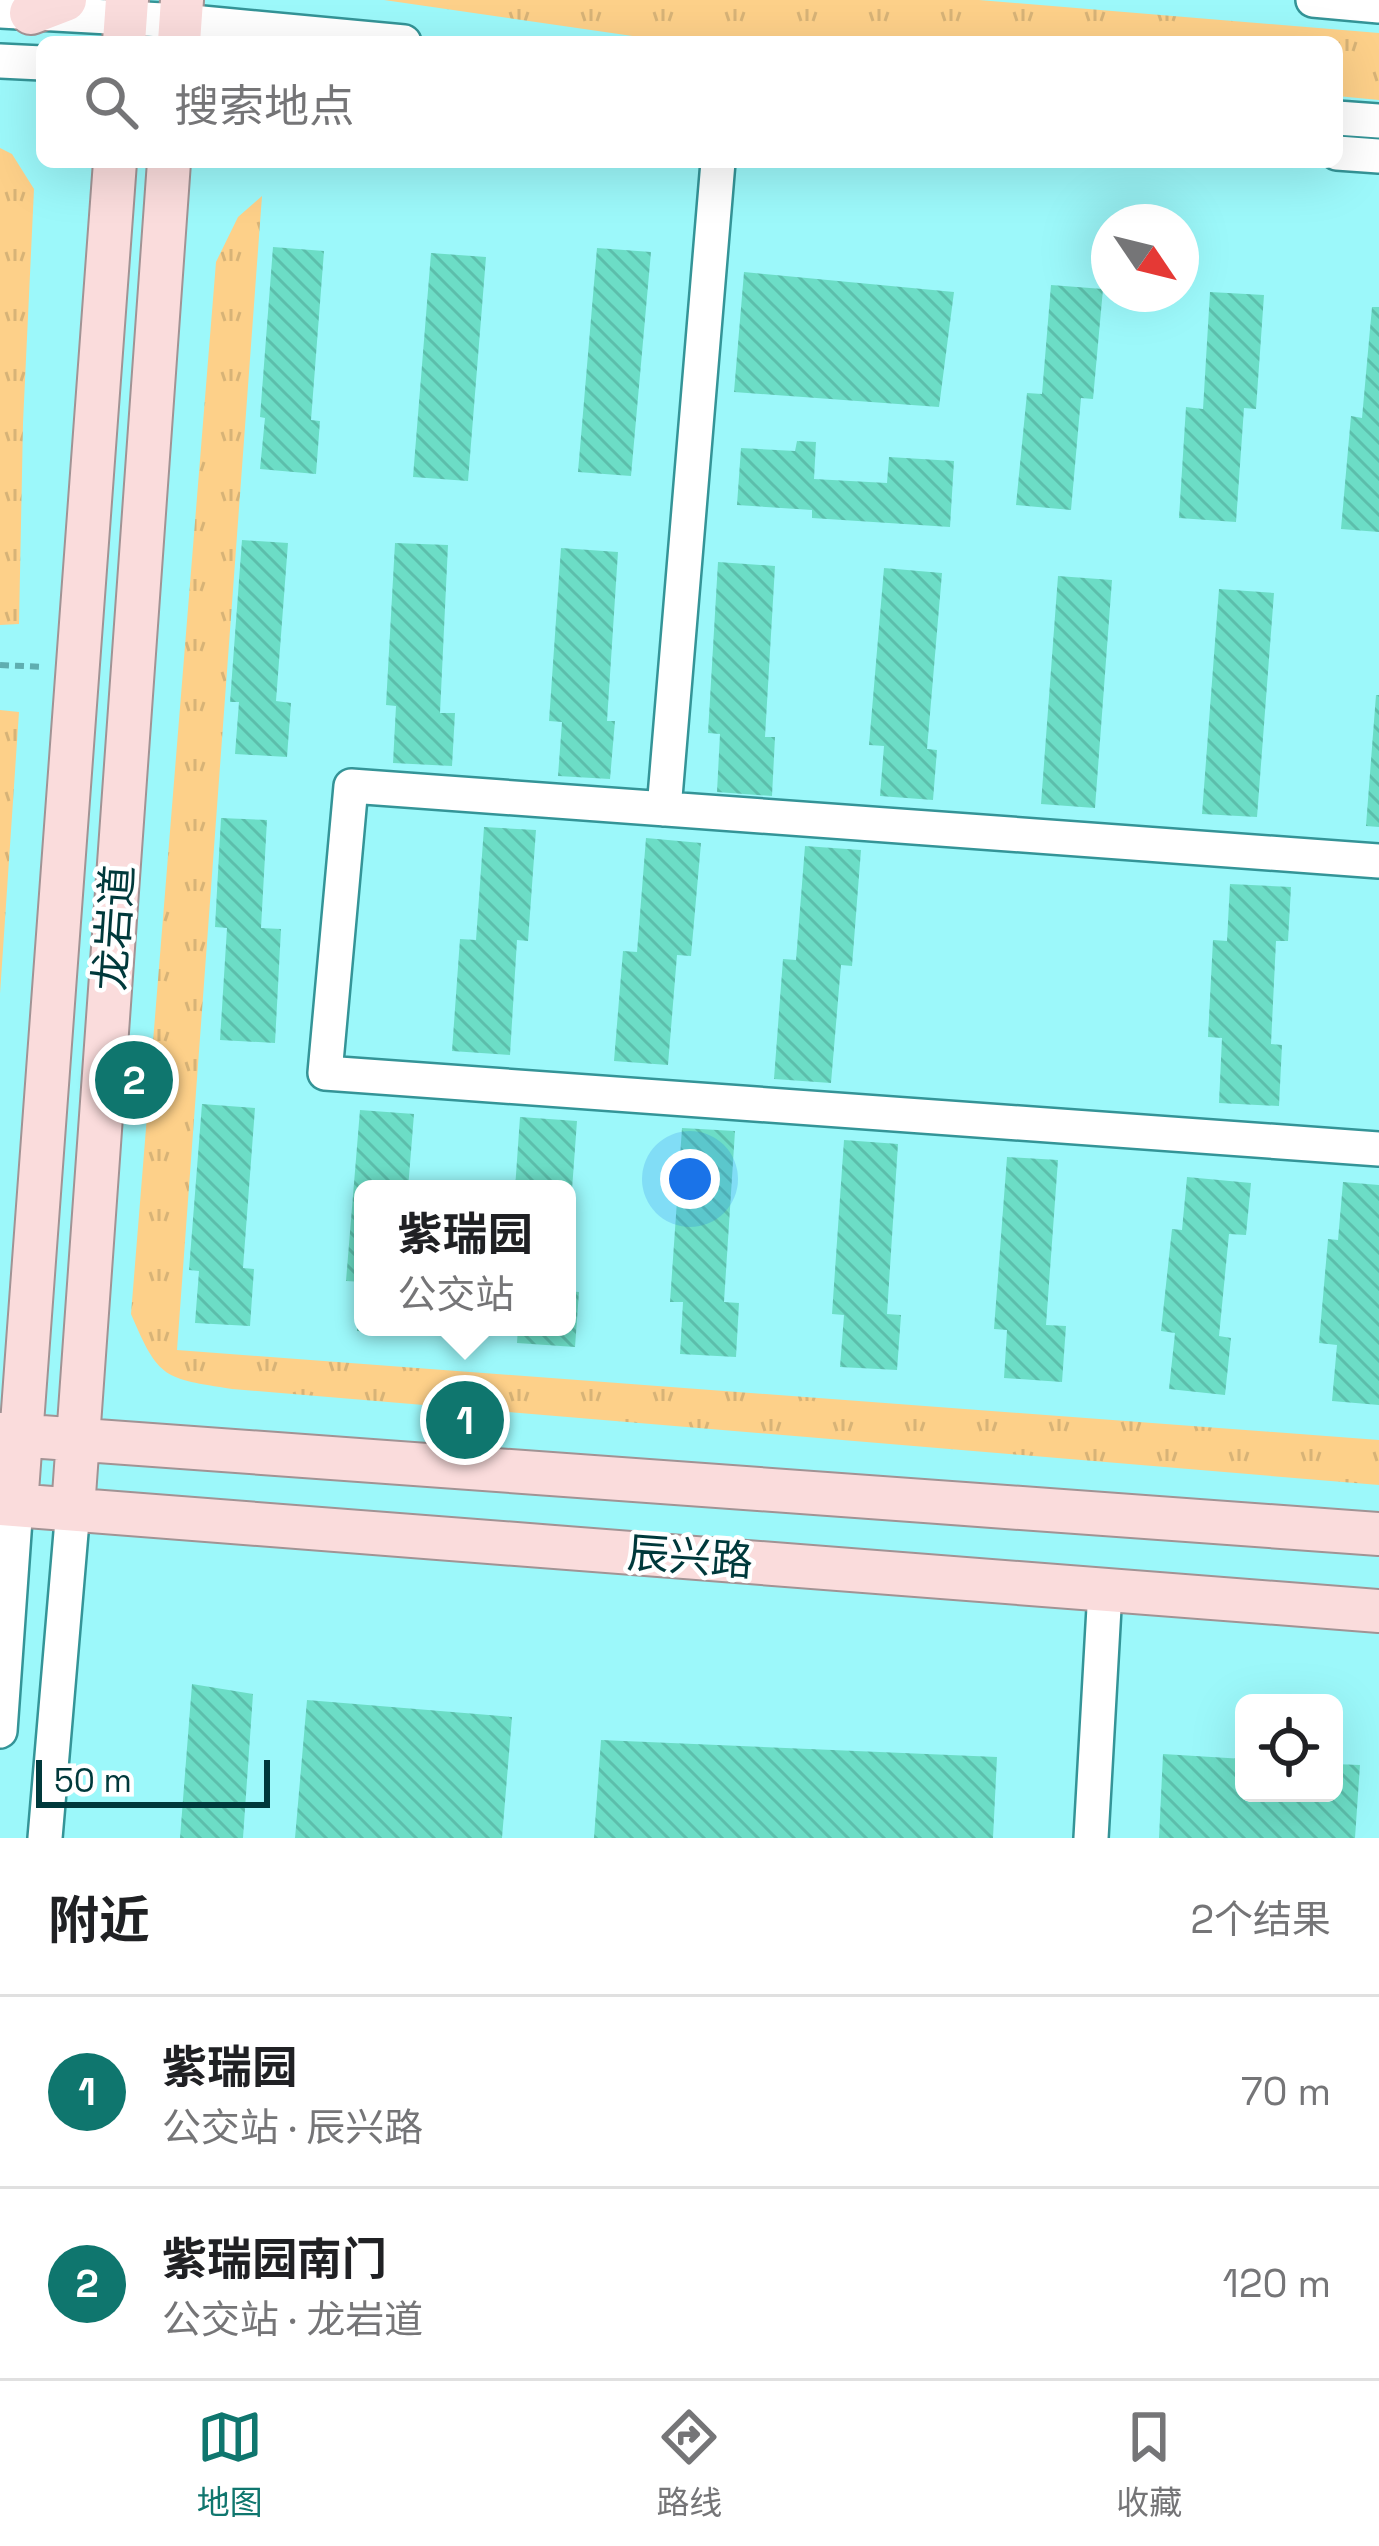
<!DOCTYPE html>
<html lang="zh">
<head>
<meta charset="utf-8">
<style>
  :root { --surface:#fff; --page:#f2f2f2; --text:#202124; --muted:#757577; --line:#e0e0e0; --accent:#0f766e }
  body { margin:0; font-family:"Space Grotesk","Noto Sans SC",sans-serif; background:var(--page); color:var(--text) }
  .controls { position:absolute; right:36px; bottom:36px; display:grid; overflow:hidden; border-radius:18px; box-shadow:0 12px 48px #0002 }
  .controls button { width:108px; height:108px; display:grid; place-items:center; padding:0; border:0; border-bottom:3px solid var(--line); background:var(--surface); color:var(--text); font:60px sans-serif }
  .compass { position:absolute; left:1091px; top:204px; width:108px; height:108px; border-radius:50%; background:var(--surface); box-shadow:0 12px 48px #0002; rotate:125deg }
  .scale { position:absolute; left:36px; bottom:30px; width:234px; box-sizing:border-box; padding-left:12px; border:6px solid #00393b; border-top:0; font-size:33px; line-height:42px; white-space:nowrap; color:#00393b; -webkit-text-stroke:9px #fff; paint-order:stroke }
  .you { position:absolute; left:690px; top:1179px; width:42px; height:42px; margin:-30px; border:9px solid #fff; border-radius:50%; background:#1a73e8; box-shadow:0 0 0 18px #1a73e833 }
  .badge { display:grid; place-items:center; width:78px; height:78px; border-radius:50%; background:var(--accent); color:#fff; font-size:39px; font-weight:700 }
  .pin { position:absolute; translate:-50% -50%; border:6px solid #fff; box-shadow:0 3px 12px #0006 }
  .popup { position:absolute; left:354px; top:1180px; width:222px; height:156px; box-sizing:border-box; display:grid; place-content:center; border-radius:18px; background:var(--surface); filter:drop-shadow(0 3px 9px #0005); font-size:39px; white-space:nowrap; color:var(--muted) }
  .popup b { font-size:45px; color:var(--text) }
  .popup::after { content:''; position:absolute; left:50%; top:100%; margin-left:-24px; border:24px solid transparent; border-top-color:var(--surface) }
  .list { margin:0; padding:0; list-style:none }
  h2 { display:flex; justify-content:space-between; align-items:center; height:156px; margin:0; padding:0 48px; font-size:51px }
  h2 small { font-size:39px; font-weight:400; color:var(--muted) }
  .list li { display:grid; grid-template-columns:78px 1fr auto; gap:36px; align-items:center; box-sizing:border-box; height:192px; padding:0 48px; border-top:3px solid var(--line) }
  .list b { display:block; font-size:45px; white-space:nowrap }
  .list p { margin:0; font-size:39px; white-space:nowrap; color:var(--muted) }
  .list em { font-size:39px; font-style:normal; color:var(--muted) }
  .icon { flex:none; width:66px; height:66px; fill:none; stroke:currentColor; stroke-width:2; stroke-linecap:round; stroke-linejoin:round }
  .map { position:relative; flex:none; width:1379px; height:1838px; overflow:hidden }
  .search { position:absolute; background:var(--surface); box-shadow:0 12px 48px #0002; left:36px; right:36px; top:36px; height:132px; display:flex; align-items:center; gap:30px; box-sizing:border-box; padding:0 42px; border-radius:18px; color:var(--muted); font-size:45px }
  .sheet { height:540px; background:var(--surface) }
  nav { display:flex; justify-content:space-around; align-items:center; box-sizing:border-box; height:168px; border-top:3px solid var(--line); background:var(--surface); font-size:33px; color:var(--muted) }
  nav a { display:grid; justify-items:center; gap:6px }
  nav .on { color:var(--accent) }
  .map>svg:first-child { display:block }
</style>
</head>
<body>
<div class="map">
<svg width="1379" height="1838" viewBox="0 0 1379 1838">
  <defs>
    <pattern id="grass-tufts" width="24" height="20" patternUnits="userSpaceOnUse" patternTransform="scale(3)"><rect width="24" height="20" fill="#fdd089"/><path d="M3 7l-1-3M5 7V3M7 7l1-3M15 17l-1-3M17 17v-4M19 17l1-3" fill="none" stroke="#d7b377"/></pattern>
    <pattern id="building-back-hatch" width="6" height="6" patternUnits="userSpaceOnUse" patternTransform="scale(3)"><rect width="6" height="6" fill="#6cddc6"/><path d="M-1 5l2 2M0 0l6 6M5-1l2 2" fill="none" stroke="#5cbeab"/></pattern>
  </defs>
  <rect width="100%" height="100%" fill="#9cf8fa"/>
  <path fill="url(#grass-tufts)" d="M384 0H979L1379 33V100L1337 96V42H674Z
    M0 148 12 154 34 189 23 423 19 624 0 625Z
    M262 196 177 1350 1379 1440V1485L232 1389C164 1378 159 1380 131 1314L216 262 238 217Z
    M0 710 19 712 0 994Z"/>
  <path fill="url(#building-back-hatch)" d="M273 247 324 251 311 420 320 421 316 474 260 469 265 418 260 417Z
    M597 248 651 252 631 476 578 472Z
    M431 253 486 257 468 481 413 477Z
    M744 272 954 292 939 407 734 392Z
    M1051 285 1103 289 1093 399 1081 398 1071 510 1016 505 1027 393 1042 394Z
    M1210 292 1264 295 1256 409 1244 408 1236 522 1179 518 1186 407 1203 409Z
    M1372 307H1379V532L1341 529 1351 416 1362 418Z
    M797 441 816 442 814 479 887 483 889 457 954 461 950 527 812 518V510L737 505 741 448 795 451Z
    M242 540 288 543 276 701 291 703 287 757 235 754 239 702H230Z
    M395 543 448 545 440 713H455L452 766 393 763 396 706 386 705Z
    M561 548 618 552 607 721H615L610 779 558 776 562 722 549 721Z
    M718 562 775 566 765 737H775L772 796 717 792 720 734 708 733Z
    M884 568 942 573 927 749 937 750 933 800 880 796 884 746 869 745Z
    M1058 576 1112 580 1095 808 1041 804Z
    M1219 589 1274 593 1257 817 1202 814Z
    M1376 695H1379V827L1366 826Z
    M221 818 267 820 261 928 281 929 275 1043 220 1040 227 928 215 927Z
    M484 827 536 830 528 941 517 940 510 1055 452 1051 460 939 476 940Z
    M646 838 701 843 691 956 677 955 668 1065 614 1061 623 951 637 952Z
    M805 846 861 850 852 966 841 965 831 1083 774 1079 783 959 796 960Z
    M1230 884 1291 887 1288 941H1276L1271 1044 1282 1045 1279 1106 1219 1103 1222 1038 1208 1037 1213 940 1227 941Z
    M202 1104 255 1108 243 1268 254 1269 250 1326 195 1323 199 1271 189 1270Z
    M360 1110 414 1114 408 1189H363V1282L346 1281Z
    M520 1117 577 1121 570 1217 567 1216V1189H515Z
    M682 1128 735 1131 724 1302 739 1303 736 1357 680 1354 683 1302H670Z
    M844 1140 898 1144 887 1314 901 1315 897 1370 840 1367 844 1315 832 1314Z
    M1007 1157 1058 1160 1046 1325 1066 1326 1062 1382 1004 1378 1007 1330 994 1329Z
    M1187 1177 1251 1183 1246 1235 1229 1234 1219 1336 1231 1338 1225 1395 1169 1389 1175 1333 1161 1331 1172 1229 1182 1230Z
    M1343 1182 1379 1185V1405L1332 1401 1337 1345 1319 1343 1328 1239 1338 1240Z
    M567 1291 579 1292 575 1347 517 1343 518 1327H567Z
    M360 1297H363V1327H414V1336L357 1331Z
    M192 1684 253 1694 243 1838H180Z
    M307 1700 512 1717 502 1838H295Z
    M601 1740 997 1757 993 1838H594Z
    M1163 1754 1244 1759V1793H1334V1764L1360 1765 1355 1838H1159Z"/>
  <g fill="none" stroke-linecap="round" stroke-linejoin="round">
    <g stroke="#349497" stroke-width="38">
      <path id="minor" d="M1313 0 1379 6
        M0 11 181 21 404 42
        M0 61 42 63
        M1337 118 1379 121
        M1337 153 1379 156
        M664 809 718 162
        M1379 861 351 786 325 1073 1379 1149
        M0 1731 16 1505
        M45 1838 73 1509
        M1091 1838 1105 1590"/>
    </g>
    <g stroke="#a19394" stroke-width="46">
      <path id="major" d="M31 13 65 0
        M124 42 127 0
        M179 42 182 0
        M0 1434 1379 1534
        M0 1504 1379 1611
        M16 1505 115 162
        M73 1509 169 162"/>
    </g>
    <path stroke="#5faeb0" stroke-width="6" stroke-dasharray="9 6" stroke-linecap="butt" d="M0 665 44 667"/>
    <use href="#minor" stroke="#fff" stroke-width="33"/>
    <use href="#major" stroke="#fadcdc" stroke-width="42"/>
  </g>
  <g text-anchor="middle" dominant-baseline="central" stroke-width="9" stroke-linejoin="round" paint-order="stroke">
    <g font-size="42" fill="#00393b" stroke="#fff">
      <text transform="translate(114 928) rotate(-86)">龙岩道</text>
      <text transform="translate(690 1557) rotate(4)">辰兴路</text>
    </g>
  </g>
</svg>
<div class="controls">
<button><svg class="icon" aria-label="locate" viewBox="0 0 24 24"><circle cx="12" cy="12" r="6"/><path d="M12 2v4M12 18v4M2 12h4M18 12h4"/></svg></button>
</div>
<svg class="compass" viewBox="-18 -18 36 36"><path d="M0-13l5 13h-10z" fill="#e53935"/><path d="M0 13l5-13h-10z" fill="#757577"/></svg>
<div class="scale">50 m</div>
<div class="you"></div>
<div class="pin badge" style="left:465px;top:1420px">1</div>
<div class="popup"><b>紫瑞园</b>公交站</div>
<div class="pin badge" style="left:134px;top:1080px">2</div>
<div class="search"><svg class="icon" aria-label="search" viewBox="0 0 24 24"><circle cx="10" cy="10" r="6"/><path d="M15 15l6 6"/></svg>搜索地点</div>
</div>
<section class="sheet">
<h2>附近<small>2个结果</small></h2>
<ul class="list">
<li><span class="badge">1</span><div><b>紫瑞园</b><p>公交站 · 辰兴路</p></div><em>70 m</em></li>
<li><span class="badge">2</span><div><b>紫瑞园南门</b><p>公交站 · 龙岩道</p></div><em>120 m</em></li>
</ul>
</section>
<nav>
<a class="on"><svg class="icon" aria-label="map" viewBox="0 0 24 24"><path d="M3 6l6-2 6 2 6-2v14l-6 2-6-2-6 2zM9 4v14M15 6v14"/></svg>地图</a>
<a><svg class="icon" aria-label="directions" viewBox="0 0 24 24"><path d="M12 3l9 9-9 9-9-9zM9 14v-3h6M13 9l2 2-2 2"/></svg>路线</a>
<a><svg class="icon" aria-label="saved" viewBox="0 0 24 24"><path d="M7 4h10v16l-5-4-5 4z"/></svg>收藏</a>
</nav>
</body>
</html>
